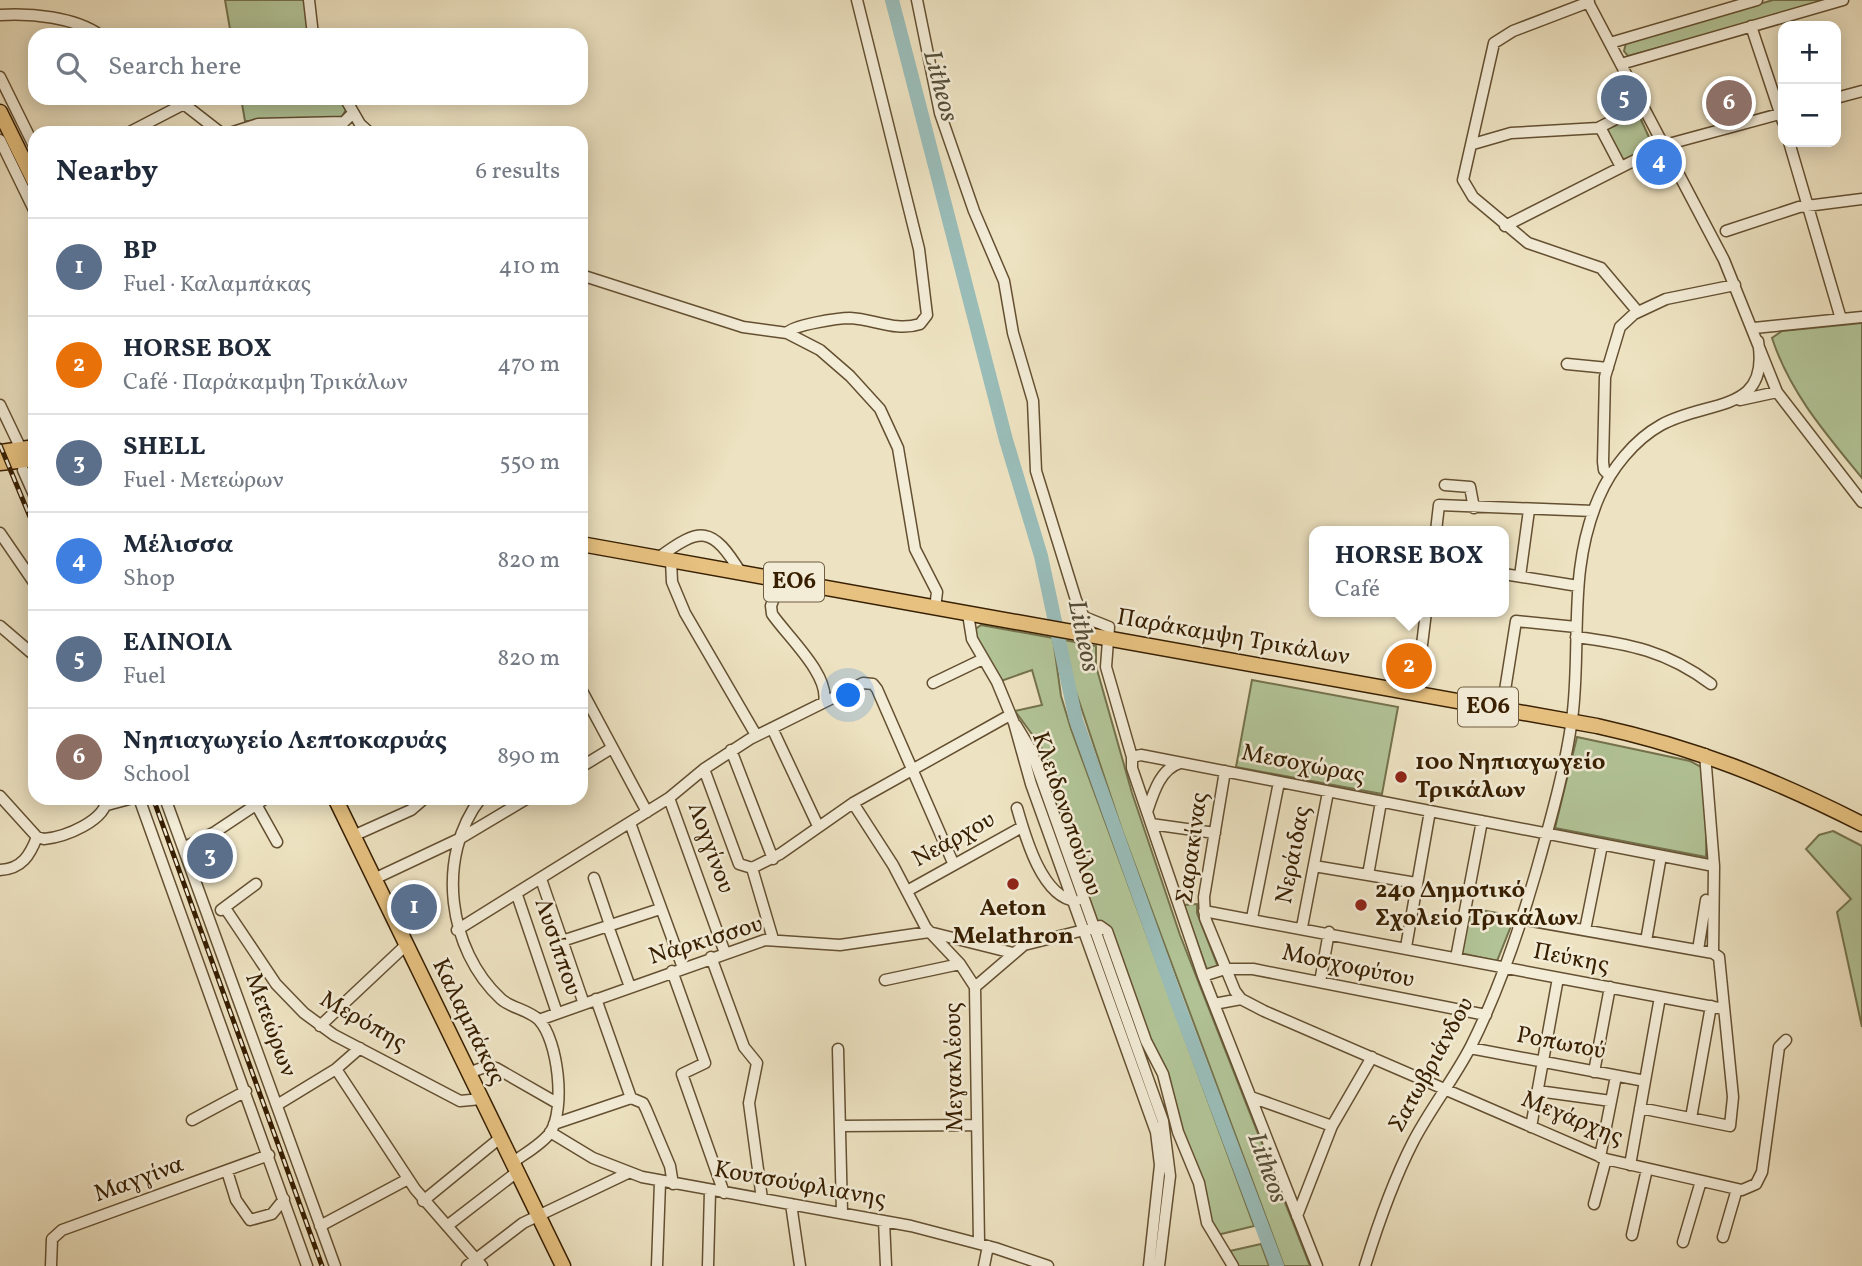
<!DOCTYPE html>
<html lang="en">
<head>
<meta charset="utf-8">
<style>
  :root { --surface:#fff; --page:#f6f6f7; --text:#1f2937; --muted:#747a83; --line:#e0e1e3; --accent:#8f2418 }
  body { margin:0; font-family:Vollkorn,serif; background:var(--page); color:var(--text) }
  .controls { position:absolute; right:21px; top:21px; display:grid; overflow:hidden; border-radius:14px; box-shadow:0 4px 18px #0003 }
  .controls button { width:63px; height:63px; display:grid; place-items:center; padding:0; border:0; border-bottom:2px solid var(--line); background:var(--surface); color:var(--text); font:35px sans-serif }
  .you { position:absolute; left:849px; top:696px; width:24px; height:24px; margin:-18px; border:5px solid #fff; border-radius:50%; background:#1a73e8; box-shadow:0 0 0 10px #1a73e833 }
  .badge { display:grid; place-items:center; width:46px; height:46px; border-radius:50%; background:var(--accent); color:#fff; font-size:23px; font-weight:700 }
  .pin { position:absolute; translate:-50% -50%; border:4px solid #fff; box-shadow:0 2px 7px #0006 }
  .popup { position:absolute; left:1309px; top:526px; width:200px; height:91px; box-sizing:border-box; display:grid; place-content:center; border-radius:14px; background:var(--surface); filter:drop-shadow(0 2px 5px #0005); font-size:23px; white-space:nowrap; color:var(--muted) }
  .popup b { font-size:26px; color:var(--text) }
  .popup::after { content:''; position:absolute; left:50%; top:100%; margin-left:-14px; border:14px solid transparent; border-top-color:var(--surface) }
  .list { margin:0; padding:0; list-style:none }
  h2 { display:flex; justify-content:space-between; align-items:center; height:91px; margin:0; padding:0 28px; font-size:30px }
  h2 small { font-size:23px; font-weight:400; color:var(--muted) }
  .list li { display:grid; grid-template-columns:46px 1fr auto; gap:21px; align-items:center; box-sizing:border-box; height:98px; padding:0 28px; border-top:2px solid var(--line) }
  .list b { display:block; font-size:26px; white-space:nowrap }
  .list p { margin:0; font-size:23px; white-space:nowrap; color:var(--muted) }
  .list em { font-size:23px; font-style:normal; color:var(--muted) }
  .icon { flex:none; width:38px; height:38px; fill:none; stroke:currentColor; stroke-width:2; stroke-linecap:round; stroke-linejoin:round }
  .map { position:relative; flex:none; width:1862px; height:1266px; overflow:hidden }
  .search { position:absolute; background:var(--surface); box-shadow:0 4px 18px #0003; left:28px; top:28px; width:560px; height:77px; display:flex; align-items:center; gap:18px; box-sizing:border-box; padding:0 24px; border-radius:21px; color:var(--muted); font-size:26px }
  .panel { position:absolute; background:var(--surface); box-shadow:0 4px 18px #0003; left:28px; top:126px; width:560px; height:679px; border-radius:21px }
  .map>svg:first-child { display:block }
</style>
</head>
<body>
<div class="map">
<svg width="1862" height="1266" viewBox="0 0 1862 1266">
  <rect width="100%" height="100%" fill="#ede2c1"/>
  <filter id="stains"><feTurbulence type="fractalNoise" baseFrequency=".00286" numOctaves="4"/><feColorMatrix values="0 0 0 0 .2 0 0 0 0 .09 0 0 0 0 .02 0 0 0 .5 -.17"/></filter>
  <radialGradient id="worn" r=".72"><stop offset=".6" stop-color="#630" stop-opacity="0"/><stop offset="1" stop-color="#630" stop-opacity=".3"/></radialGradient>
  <path fill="#b2c497" stroke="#74724c" stroke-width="2" d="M225 0H306L309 35H231Z
    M1773 0H1833L1628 56 1624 51 1626 43Z
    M241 98H341L346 110 341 118 245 121Z
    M1638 113 1653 146 1623 160 1606 130Z
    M1862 323V478C1826 434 1790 393 1772 338L1782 331Z
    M981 625 1053 638 1061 696 1071 729 1254 1226 1217 1235 1210 1223 1109 927 1097 920 1036 751 1050 765 1040 745 1015 711 1042 705 1032 670 1001 681 976 640 974 630Z
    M1064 640 1096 646V666L1132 793 1180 935 1310 1266H1284L1122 830 1071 677Z
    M1252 680 1398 707 1382 794 1236 767Z
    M1577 737 1690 761 1703 768 1707 800 1706 857 1555 828Z
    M1833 831 1862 846V1027L1837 912 1851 899 1806 849 1819 835Z
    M1197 904V913L1218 967 1207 970 1184 905Z
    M1469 908 1515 916 1497 961 1460 953Z
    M1261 1244 1269 1266H1238L1230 1251Z"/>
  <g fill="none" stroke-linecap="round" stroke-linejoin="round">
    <path stroke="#9abdb9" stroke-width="14" d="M892 0 1006 440 1041 556 1076 720 1176 999 1277 1266"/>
    <g stroke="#645031" stroke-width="13">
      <path id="minor" d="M309 0 313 35
        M917 0 940 113 974 211 1004 281 1013 333 1033 401 1036 471 1076 600 1084 617 1109 627 1106 667 1132 757V768L1203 976 1317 1266
        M1587 0 1724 260 1777 392 1862 502
        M1589 2 1513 31 1494 43 1463 180 1473 197 1528 243 1601 268 1638 312
        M0 15C31 13 74 17 100 35
        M1751 26 1783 122
        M1610 43 1757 0
        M1621 64 1843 0
        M0 77 35 148
        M176 98 221 133
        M345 98 360 124 370 133
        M1836 98 1862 91
        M1600 127 1621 167
        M128 133 184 104
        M230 133 258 124 344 122 353 113
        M0 140 35 212
        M1789 142 1841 319
        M1473 144 1511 133 1598 128 1643 105
        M1505 226 1665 145 1783 113
        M1726 231 1799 207 1862 199
        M581 275 743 327 787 333 820 350 850 376 880 409 898 448 915 549 937 592 935 608
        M1754 328 1862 317
        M787 333C792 325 839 318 850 318 874 319 896 332 920 324L927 315 919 249 857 0
        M1567 364 1608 368
        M1740 400 1777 392
        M0 405 21 449
        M23 470 35 497
        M1610 476 1604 470 1603 462 1605 377 1620 327 1634 314 1666 299 1735 285
        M1445 485 1470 487 1474 508
        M1436 531 1439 505 1593 511
        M0 533 35 584
        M658 558C701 526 712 526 741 573
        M671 560 672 582 685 613 756 735
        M1504 574 1578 586
        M1520 576 1529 510
        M767 578 776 592 771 606 772 614C787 636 830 675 824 702
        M968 614 972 639 997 682 1014 723 1031 784 1156 1132 1160 1165 1149 1266
        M0 626 35 656
        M1576 637C1630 644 1667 651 1711 684
        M933 683 983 659
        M581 689 647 812
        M1416 694 1426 612
        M1502 709 1516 621 1576 627
        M1016 725 1031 750 1163 1121 1170 1176 1159 1266
        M772 728 818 826
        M731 750 773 859
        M1705 754 1714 866 1713 953
        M1132 757 1141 755 1714 866
        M581 767 612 748
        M704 769 739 864 752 868 780 854 853 803 1010 715
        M1225 771 1204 897 1205 918 1235 991 1241 999 1264 1011 1606 1159 1742 1190 1756 1184 1762 1172 1779 1047 1786 1040
        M0 796 37 837 44 839C65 837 106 821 107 798
        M139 798 307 1266
        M165 798 335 1266
        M481 798C435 857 448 950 501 999 511 1008 529 1010 539 1020 558 1040 566 1109 550 1133 541 1145 524 1154 512 1163
        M669 798 725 953
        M253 799 277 842
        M853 803 893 865 926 928 960 964 975 987 979 1243
        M107 805 133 798
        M1017 808C1025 836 1042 898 1076 901
        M1147 812C1153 794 1160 769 1180 763
        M630 823 683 968
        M1151 824 1215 833
        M353 836 411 810 425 798
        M185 847 215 832 266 798
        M1314 866 1416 883
        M752 868 773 939
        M0 870C22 869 30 855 37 837
        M1368 875 1381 802
        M594 878 610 925
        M374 879 461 838 528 798
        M541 879 584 1004
        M907 891 1022 827
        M517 895 557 1013
        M225 908 276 984 304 1013 334 1035 460 1101 481 1099
        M221 910 256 884
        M1204 911 1724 1009
        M1252 918 1279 782
        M1521 919 1713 953
        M608 926 630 987
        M1302 927 1328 792
        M457 930 669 798 704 769 750 739 863 683 873 684 877 689 954 865
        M1585 930 1602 845
        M562 941 660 909
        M1646 941 1661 856
        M1406 947 1430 811
        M1698 950 1706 900
        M711 957 744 1047 757 1063 749 1103 762 1199
        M1456 958 1482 821
        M672 971 705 1063 682 1074 724 1193
        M1203 976 1225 969H1253L1486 1015
        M885 980 960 964
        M1320 982 1329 932
        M975 987 1024 945 1100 926 1107 931 1146 1041 1163 1074 1178 1132 1199 1183 1207 1223 1233 1266
        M596 999 631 1098
        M1214 1004 1241 999
        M539 1020 765 940 840 945 929 932 1013 953
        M320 1026 405 946
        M1470 1048 1645 1081
        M838 1049 842 1213
        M336 1069 415 1189 482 1266
        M1594 1072 1610 987
        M468 1073 488 1066 496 1068 557 1103
        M1538 1091 1611 1101
        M1251 1097 1332 1126
        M631 1098 643 1103 646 1109 670 1166 673 1184
        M277 1105 336 1069 360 1048
        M1640 1108 1730 1126 1733 1097 1719 957 1713 953
        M1691 1118 1711 1006
        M192 1120 246 1091
        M554 1124 631 1098
        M841 1126 977 1125
        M1531 1127 1558 978
        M550 1132 593 1158 642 1177 911 1226 995 1248 1048 1266
        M1600 1157 1616 1076
        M1630 1165 1660 997
        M227 1171 236 1200 250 1220 272 1214 284 1199
        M423 1201 500 1138
        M791 1204 800 1266
        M1594 1204 1606 1159
        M1297 1216 1332 1126 1372 1057
        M884 1221 886 1266
        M320 1226 408 1179
        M447 1226 517 1172
        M1632 1235 1647 1169
        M1723 1237 1737 1189
        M1683 1242 1701 1181
        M51 1266 52 1239 62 1230 269 1155
        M467 1266 523 1223 628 1173
        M657 1266 660 1182
        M708 1266 710 1191
        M984 1266 988 1246
        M1365 1266C1378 1224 1393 1181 1413 1142 1430 1109 1454 1079 1471 1046 1498 992 1519 931 1536 872 1550 822 1567 763 1573 711 1581 636 1568 569 1599 497 1611 469 1634 440 1661 425 1708 399 1771 414 1758 341"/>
    </g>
    <g stroke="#371f01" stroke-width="17">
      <path id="major" d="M0 112 35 183
        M0 452 35 447
        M0 463 35 459
        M581 544 1597 726C1696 748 1771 778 1862 824
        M335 798 563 1266"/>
    </g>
    <use href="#minor" stroke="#f3ecd7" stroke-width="10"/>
    <use href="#major" stroke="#e6c180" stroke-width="14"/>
    <g stroke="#371f01" stroke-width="5">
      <path id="rail" d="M0 445 35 529
        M153 798 322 1266"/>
    </g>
    <use href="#rail" stroke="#f3ecd7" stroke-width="2.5" stroke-dasharray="8" stroke-linecap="butt"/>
  </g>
  <g fill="#8f2418" stroke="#f3ecd7" stroke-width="2.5">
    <circle cx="1401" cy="777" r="7"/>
    <circle cx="1013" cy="884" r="7"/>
    <circle cx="1361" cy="905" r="7"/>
  </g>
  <g text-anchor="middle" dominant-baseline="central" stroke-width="5" stroke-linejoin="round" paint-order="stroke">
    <g fill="#f3ecd7" stroke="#6f5c41" stroke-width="2">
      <rect x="764" y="562.5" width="60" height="39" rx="5"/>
      <rect x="1458" y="687.5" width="60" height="39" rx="5"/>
    </g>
    <g font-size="23" font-weight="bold" fill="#371f01">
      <text x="794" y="582">ΕΟ6</text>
      <text x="1488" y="707">ΕΟ6</text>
    </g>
    <g font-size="24" fill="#371f01" stroke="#f3ecd7">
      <text transform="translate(1233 638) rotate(10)">Παράκαμψη Τρικάλων</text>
      <text transform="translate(1303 765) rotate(11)">Μεσοχώρας</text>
      <text transform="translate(1066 814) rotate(71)">Κλειδονοπούλου</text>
      <text transform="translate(954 840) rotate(-29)">Νεάρχου</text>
      <text transform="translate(710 848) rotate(70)">Λογγίνου</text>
      <text transform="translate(1193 848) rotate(-82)">Σαρακίνας</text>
      <text transform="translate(1294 855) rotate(-79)">Νεράιδας</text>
      <text transform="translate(706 941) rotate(-17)">Νάρκισσου</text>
      <text transform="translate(557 947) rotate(71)">Λυσίππου</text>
      <text transform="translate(1571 959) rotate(11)">Πεύκης</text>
      <text transform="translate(1348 967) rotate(12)">Μοσχοφύτου</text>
      <text transform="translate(363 1022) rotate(30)">Μερόπης</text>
      <text transform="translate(468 1022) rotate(64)">Καλαμπάκας</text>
      <text transform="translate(270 1025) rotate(70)">Μετεώρων</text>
      <text transform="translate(1561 1044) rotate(11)">Ροπωτού</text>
      <text transform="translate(1432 1065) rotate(-61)">Σατωβριάνδου</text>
      <text transform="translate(955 1067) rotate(-91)">Μεγακλέους</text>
      <text transform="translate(1572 1119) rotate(22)">Μεγάρχης</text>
      <text transform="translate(139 1180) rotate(-20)">Μαγγίνα</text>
      <text transform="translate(800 1185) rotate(10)">Κουτσούφλιανης</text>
    </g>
    <g font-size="24" font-weight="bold" fill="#371f01" stroke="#f3ecd7" text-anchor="start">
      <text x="1415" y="763">10ο Νηπιαγωγείο<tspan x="1415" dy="28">Τρικάλων</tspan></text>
      <text x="1375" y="891">24ο Δημοτικό<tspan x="1375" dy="28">Σχολείο Τρικάλων</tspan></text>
      <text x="1013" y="909" text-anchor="middle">Aeton<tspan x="1013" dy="28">Melathron</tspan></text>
    </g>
    <g font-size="26" font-style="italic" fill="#554e38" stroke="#f3ecd7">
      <text transform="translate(940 86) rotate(75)">Litheos</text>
      <text transform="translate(1083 636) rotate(78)">Litheos</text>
      <text transform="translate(1267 1168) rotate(70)">Litheos</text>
    </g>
  </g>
  <rect width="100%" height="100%" filter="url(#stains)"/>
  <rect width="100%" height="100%" fill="url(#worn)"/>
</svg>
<div class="controls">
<button>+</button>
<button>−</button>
</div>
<div class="you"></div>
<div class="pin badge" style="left:414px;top:907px;background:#5c6f8a">1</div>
<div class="pin badge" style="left:1409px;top:666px;background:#e8710a">2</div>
<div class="popup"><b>HORSE BOX</b>Café</div>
<div class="pin badge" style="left:210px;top:856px;background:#5c6f8a">3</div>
<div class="pin badge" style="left:1659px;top:162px;background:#3f7fe0">4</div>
<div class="pin badge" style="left:1624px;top:98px;background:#5c6f8a">5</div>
<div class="pin badge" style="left:1729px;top:103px;background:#8d6e63">6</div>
<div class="search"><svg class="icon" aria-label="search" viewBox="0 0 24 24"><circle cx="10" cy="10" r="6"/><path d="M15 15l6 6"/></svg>Search here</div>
<section class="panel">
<h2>Nearby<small>6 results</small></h2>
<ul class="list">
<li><span class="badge" style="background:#5c6f8a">1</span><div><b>BP</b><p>Fuel · Καλαμπάκας</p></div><em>410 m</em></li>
<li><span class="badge" style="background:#e8710a">2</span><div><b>HORSE BOX</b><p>Café · Παράκαμψη Τρικάλων</p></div><em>470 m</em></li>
<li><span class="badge" style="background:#5c6f8a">3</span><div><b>SHELL</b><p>Fuel · Μετεώρων</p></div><em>550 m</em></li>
<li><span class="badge" style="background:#3f7fe0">4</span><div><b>Μέλισσα</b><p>Shop</p></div><em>820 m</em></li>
<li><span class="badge" style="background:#5c6f8a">5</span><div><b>ΕΛΙΝΟΙΛ</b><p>Fuel</p></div><em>820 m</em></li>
<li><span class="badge" style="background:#8d6e63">6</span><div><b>Νηπιαγωγείο Λεπτοκαρυάς</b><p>School</p></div><em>890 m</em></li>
</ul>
</section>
</div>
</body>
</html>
